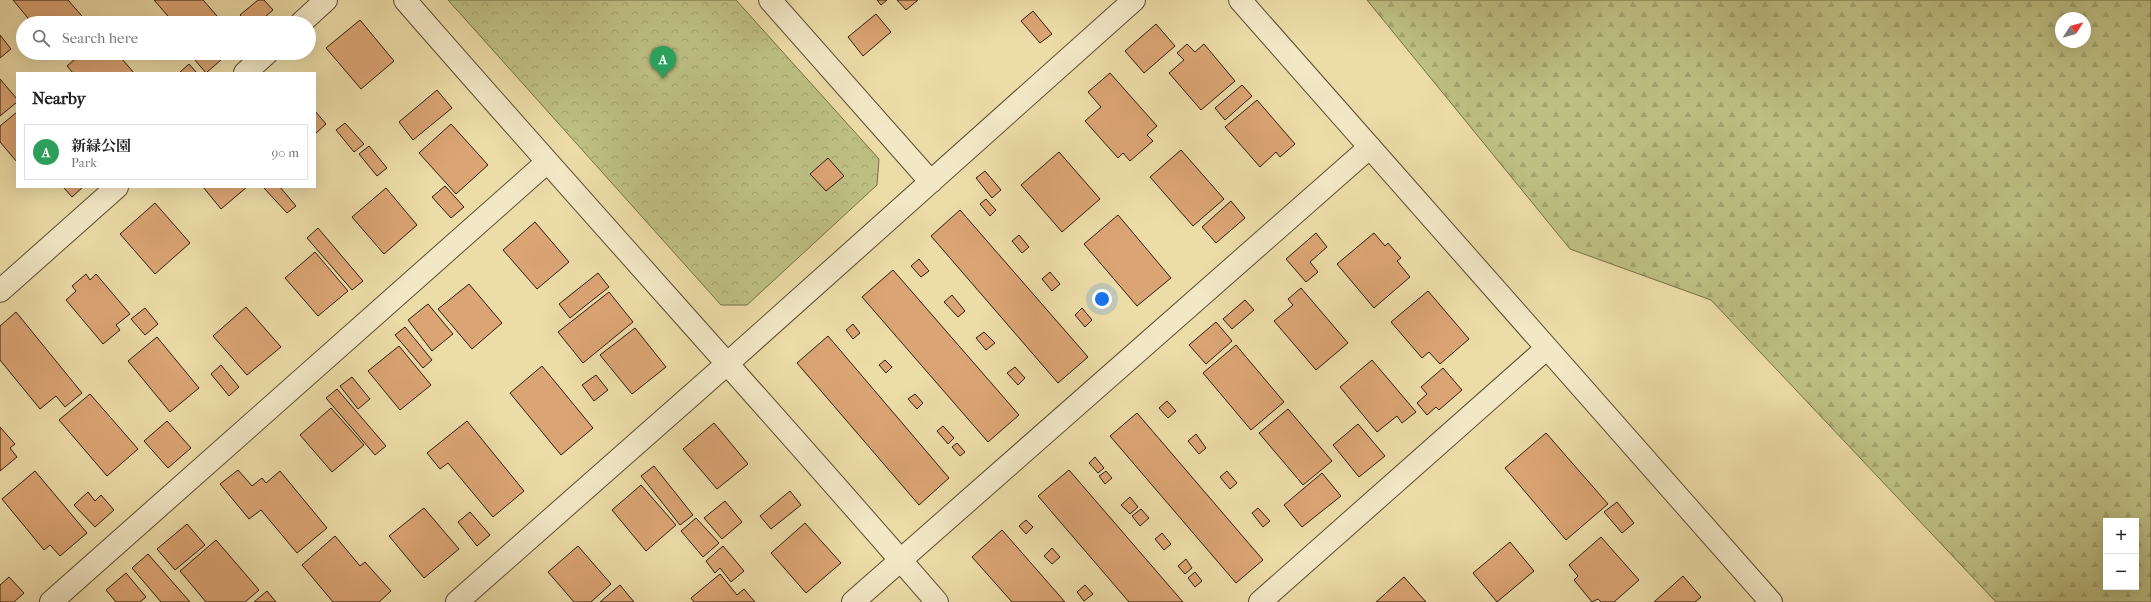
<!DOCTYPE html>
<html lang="en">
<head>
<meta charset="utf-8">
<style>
  :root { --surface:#fff; --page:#f2f2f2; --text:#222; --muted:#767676; --line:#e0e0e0; --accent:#8f2418 }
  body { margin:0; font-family:"IM FELL French Canon","Noto Serif JP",serif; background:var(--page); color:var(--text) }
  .controls { position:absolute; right:12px; bottom:12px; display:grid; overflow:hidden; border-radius:0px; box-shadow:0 4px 16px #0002 }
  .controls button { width:36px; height:36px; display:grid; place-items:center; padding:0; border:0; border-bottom:1px solid var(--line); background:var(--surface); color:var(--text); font:20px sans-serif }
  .compass { position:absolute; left:2055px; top:12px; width:36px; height:36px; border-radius:50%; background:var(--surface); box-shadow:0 4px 16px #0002; rotate:54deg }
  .you { position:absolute; left:1102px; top:299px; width:14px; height:14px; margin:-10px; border:3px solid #fff; border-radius:50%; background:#1a73e8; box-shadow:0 0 0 6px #1a73e833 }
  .badge { display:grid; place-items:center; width:26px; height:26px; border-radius:50%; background:var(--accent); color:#fff; font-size:13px; font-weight:700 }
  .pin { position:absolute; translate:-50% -33px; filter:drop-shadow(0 1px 2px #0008) }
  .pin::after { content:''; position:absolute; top:21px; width:14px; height:12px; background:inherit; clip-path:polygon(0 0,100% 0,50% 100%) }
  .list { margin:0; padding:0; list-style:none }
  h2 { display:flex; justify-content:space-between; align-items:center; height:52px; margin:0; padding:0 16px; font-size:17px }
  h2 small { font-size:13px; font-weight:400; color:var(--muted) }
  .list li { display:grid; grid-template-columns:26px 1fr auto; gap:12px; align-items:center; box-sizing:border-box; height:56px; margin:0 8px 8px; padding:0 8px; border:1px solid var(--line); border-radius:0px }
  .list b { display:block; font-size:15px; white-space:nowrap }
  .list p { margin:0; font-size:13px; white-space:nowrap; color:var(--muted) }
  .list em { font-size:13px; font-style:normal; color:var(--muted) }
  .icon { flex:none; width:22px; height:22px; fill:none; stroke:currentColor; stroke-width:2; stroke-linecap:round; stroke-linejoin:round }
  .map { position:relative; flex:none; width:2151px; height:602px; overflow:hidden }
  .search { position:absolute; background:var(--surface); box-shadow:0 4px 16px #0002; left:16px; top:16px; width:300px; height:44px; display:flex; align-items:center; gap:10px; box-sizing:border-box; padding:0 14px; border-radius:22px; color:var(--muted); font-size:15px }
  .panel { position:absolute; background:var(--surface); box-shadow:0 4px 16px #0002; left:16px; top:72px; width:300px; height:116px; border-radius:0px }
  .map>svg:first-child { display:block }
</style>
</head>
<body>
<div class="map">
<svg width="2151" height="602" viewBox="0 0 2151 602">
  <defs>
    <pattern id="forest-firs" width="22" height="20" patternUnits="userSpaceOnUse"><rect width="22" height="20" fill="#bebf83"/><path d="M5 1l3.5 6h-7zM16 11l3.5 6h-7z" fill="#a3a470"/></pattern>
    <pattern id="park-crowns" width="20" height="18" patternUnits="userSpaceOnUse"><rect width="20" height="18" fill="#bebf83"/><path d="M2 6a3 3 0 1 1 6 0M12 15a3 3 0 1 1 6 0" fill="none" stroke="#a3a470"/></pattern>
  </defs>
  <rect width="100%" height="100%" fill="#ecdca8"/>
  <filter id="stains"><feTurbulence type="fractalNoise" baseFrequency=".005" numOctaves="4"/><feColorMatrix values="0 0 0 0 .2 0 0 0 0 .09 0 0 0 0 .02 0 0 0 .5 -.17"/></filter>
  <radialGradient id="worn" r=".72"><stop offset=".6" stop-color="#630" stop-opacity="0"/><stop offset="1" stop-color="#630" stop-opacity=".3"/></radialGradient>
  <path fill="url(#forest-firs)" stroke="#756e46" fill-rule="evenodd" d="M1367 0H2151V602H1996L1711 300 1570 249ZM2061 18H2085V42H2061ZM2106 521H2136V587H2106Z"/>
  <path fill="url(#park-crowns)" stroke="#756e46" d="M448 0H736L879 159 877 185 747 305H721Z"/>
  <path fill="#dba474" stroke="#2c1c09" d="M13 0H68L88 23H32Z
    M154 0H203L217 16 208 23H174Z
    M258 0H264L273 10 258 23H247L240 15Z
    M877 0H887L881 5Z
    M897 0H918L906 10Z
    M1033 11 1052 34 1040 43 1021 21Z
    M876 14 891 32 863 56 848 37Z
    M360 20 394 61 361 89 326 48Z
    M1156 24 1175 46 1144 73 1125 51Z
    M0 35 11 49 0 58Z
    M1187 44 1195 52 1204 44 1235 81 1201 110 1169 73 1184 60 1177 53Z
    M57 53H65L60 57Z
    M82 53H117L134 73H73L67 66Z
    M189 53H229L206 73Z
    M189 64 197 73H179Z
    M1110 73 1157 126 1147 135 1153 141 1130 161 1123 153 1118 158 1085 121 1101 107 1088 92Z
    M0 79 17 99V102L0 116Z
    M1242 85 1252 96 1225 120 1215 108Z
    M437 90 452 108 413 140 399 122Z
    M1257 100 1295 144 1280 157 1276 152 1260 167 1225 127Z
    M315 111 326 124 315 134Z
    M17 112V162L0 142V126Z
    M345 123 364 144 354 152 336 130Z
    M451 124 488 165 456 194 419 153Z
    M369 146 387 168 377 176 359 154Z
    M1181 150 1224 199 1193 226 1150 177Z
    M1059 152 1100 199 1062 232 1021 185Z
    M828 158 844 176 826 191 810 174Z
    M985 171 1001 190 992 198 976 178Z
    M445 186 464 207 451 218 432 197Z
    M63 187H83L72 197Z
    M203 187H247L221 209Z
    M263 187H280L296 206 287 213Z
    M386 188 417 225 384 254 352 217Z
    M986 199 996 210 990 216 980 204Z
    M1231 201 1245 218 1216 243 1202 227Z
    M155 203 190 243 155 274 120 234Z
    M960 210 1088 357 1058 383 931 236Z
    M1118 215 1171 278 1137 306 1084 244Z
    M535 222 569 262 537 289 503 250Z
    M318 228 363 281 352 290 307 238Z
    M1316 233 1327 247 1310 262 1318 272 1306 282 1286 259Z
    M1374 233 1385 246 1388 243 1401 258 1397 261 1410 277 1374 308 1337 264Z
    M1019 235 1029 247 1022 253 1012 241Z
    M315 252 348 291 318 316 285 278Z
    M919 259 929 271 921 277 911 266Z
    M893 270 1019 415 988 442 862 297Z
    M1050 272 1060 284 1052 291 1042 279Z
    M598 273 609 287 570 318 559 304Z
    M86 274 90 280 96 274 130 314 116 325 120 330 103 344 66 300 76 291 72 286Z
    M469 284 502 323 472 349 438 309Z
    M1301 288 1348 343 1316 370 1274 321 1293 305 1288 299Z
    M1428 291 1469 339 1440 364 1429 352 1422 358 1391 322Z
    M609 292 633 322 583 363 558 332Z
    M952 295 965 311 958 317 944 302Z
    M1245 300 1254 310 1232 329 1223 319Z
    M428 304 453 334 432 351 408 320Z
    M246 307 281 347 247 375 213 336Z
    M145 308 158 324 145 335 131 319Z
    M1082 308 1092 320 1085 327 1075 315Z
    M16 312 82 393 65 407 56 396 40 409 0 360V326Z
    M1216 322 1232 341 1206 364 1189 345Z
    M853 324 860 333 853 339 846 330Z
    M405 327 432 360 423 368 395 335Z
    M635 328 666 367 632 394 600 355Z
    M984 332 995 343 986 350 976 338Z
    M828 336 949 478 919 505 797 363Z
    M157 337 199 388 170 412 128 361Z
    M1236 345 1284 402 1251 430 1203 373Z
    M399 346 431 385 400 410 368 371Z
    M885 360 892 367 886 373 879 365Z
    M1372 360 1416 412 1402 423 1397 416 1377 432 1340 387Z
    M221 365 239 387 229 396 211 374Z
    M542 366 593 428 561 455 510 393Z
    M1015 367 1025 378 1018 385 1007 373Z
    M1443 368 1462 390 1439 410 1436 407 1427 415 1417 403 1427 394 1421 387Z
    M596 375 608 390 594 401 582 385Z
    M352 377 370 399 358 409 340 386Z
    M337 389 386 446 375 455 326 398Z
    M90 394 138 449 107 476 59 420Z
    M915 394 923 403 917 409 908 399Z
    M1167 401 1176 411 1168 418 1159 408Z
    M331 408 364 445 332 472 300 435Z
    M1288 409 1332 461 1303 485 1259 433Z
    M1137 413 1263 560 1236 583 1110 436Z
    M167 421 191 448 168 468 144 441Z
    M467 421 524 491 493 517 448 463 440 469 427 453Z
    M714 423 748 464 717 489 683 449Z
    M1358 424 1385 456 1359 477 1333 445Z
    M943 426 954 438 948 444 937 431Z
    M0 427 15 444 10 448 17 457 0 471Z
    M1546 433 1608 504 1566 540 1505 468Z
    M1196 434 1206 448 1199 454 1188 441Z
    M957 443 965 452 960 456 952 447Z
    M1095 457 1104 468 1098 473 1089 463Z
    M654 466 693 515 680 525 641 476Z
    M238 470 252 486 262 478 266 483 280 471 327 528 297 553 261 510 249 519 220 484Z
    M1069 470 1183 602H1129L1038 496Z
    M35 471 87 533 60 556 50 545 44 550 2 499Z
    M1106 471 1112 478 1105 484 1099 476Z
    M1227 471 1237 483 1230 489 1220 477Z
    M1322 473 1341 496 1302 527 1284 505Z
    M641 485 676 525 646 551 612 510Z
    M790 491 801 505 771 529 760 516Z
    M88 492 95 501 101 495 114 510 95 527 74 505Z
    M1130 497 1138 507 1130 514 1121 505Z
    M725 501 742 522 722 539 704 518Z
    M1617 502 1634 523 1622 533 1604 512Z
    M424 508 459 549 424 578 389 536Z
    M1258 508 1270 521 1263 527 1252 513Z
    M1141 509 1149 518 1140 526 1132 516Z
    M470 512 490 535 477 546 458 522Z
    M696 518 719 543 703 557 681 531Z
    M1026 520 1033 527 1026 534 1019 526Z
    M805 523 841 563 806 593 771 553Z
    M187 524 205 545 175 570 157 549Z
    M1002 530 1065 602H1012L972 557Z
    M1162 533 1171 544 1164 550 1155 539Z
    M335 536 360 566 365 562 391 591 379 602H333L302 565Z
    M1601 537 1639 580 1614 602H1601L1598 599 1592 602 1574 580 1578 576 1569 565Z
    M216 540 259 590 245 602H206L180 571Z
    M1510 542 1534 571 1497 602 1473 573Z
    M578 546 611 584 591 602H574L548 572Z
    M723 546 744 571 731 582 720 568 715 573 706 561Z
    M1052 548 1060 557 1052 564 1044 556Z
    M148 554 190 602H161L132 568Z
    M1186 559 1192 568 1185 574 1178 566Z
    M1195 572 1202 581 1195 587 1188 578Z
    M126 573 146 597 140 602H116L106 590Z
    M720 574 737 595 744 589 755 602H694L691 598Z
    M1683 576 1701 597 1695 602H1654Z
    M9 577 24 593 14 602H0V585Z
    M1404 577 1426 602H1376Z
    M620 585 634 602H600Z
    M1085 585 1093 594 1084 601 1077 592Z
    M267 591 276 602H254Z"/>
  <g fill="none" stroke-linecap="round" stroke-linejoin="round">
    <g stroke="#5c4c31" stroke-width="24">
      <path id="street" d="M405 0C581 202 762 400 937 602
        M770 0 931 182
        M1240 0 1771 602
        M301 23 326 0
        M245 73 267 53
        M0 291 117 187
        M51 602 546 163
        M457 602 728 363 1134 0
        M853 602 1370 147
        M1260 602 1547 348"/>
    </g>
    <use href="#street" stroke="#f3e8c6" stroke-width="22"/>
  </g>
  <rect width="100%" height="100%" filter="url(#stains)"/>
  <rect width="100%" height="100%" fill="url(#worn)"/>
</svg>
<div class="controls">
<button>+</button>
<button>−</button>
</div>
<svg class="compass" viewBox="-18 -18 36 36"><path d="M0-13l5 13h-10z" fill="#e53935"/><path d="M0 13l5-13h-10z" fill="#767676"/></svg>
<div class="you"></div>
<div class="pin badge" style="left:663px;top:79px;background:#2e9e5b">A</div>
<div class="search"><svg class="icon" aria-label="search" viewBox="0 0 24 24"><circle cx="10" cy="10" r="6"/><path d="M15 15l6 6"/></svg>Search here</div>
<section class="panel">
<h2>Nearby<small></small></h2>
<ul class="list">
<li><span class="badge" style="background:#2e9e5b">A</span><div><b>新緑公園</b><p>Park</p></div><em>90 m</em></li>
</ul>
</section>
</div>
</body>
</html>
